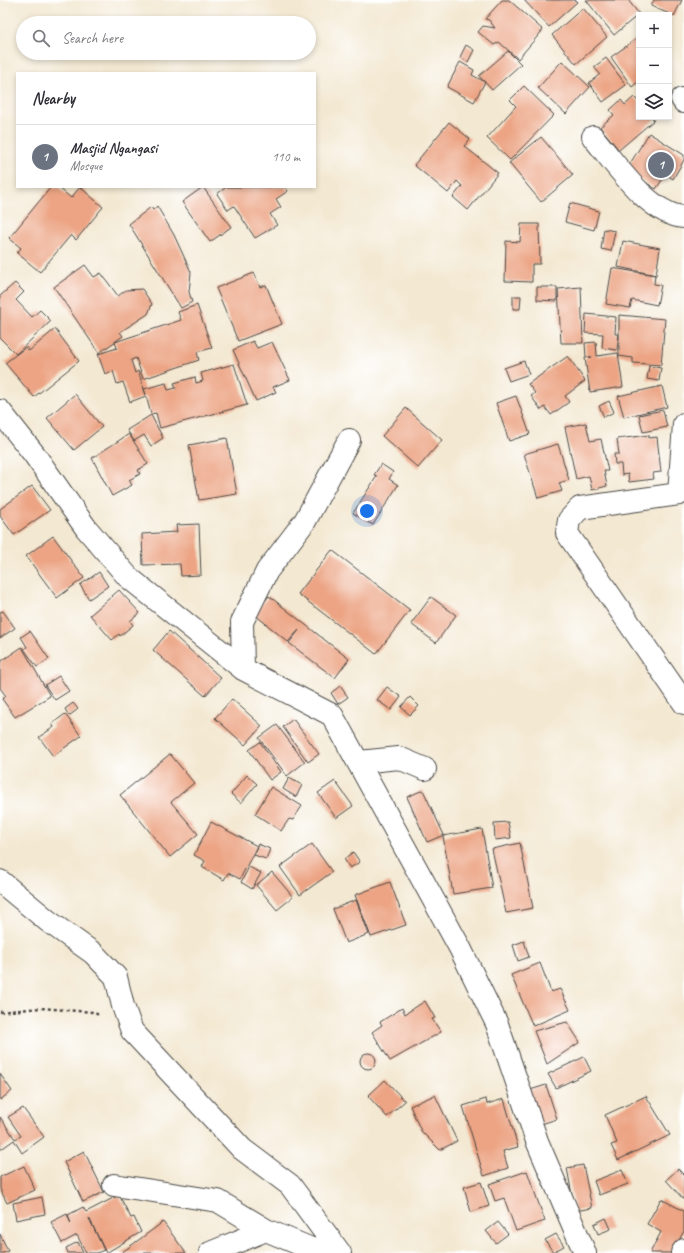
<!DOCTYPE html>
<html lang="en">
<head>
<meta charset="utf-8">
<style>
  :root { --surface:#fff; --page:#f7f7f7; --text:#2b2b33; --muted:#7c7c81; --line:#e1e1e2; --accent:#d1495b }
  body { margin:0; font-family:Caveat,sans-serif; background:var(--page); color:var(--text) }
  .controls { position:absolute; right:12px; top:12px; display:grid; overflow:hidden; border-radius:0px; box-shadow:0 2px 6px #0003 }
  .controls button { width:36px; height:36px; display:grid; place-items:center; padding:0; border:0; border-bottom:1px solid var(--line); background:var(--surface); color:var(--text); font:20px sans-serif }
  .you { position:absolute; left:367px; top:511px; width:14px; height:14px; margin:-10px; border:3px solid #fff; border-radius:50%; background:#1a73e8; box-shadow:0 0 0 6px #1a73e833 }
  .badge { display:grid; place-items:center; width:26px; height:26px; border-radius:50%; background:var(--accent); color:#fff; font-size:13px; font-weight:700 }
  .pin { position:absolute; translate:-50% -50%; border:2px solid #fff; box-shadow:0 1px 4px #0006 }
  .list { margin:0; padding:0; list-style:none }
  h2 { display:flex; justify-content:space-between; align-items:center; height:52px; margin:0; padding:0 16px; font-size:17px }
  h2 small { font-size:13px; font-weight:400; color:var(--muted) }
  .list li { display:grid; grid-template-columns:26px 1fr auto; gap:12px; align-items:center; box-sizing:border-box; height:64px; padding:0 16px; border-top:1px solid var(--line) }
  .list b { display:block; font-size:15px; white-space:nowrap }
  .list p { margin:0; font-size:13px; white-space:nowrap; color:var(--muted) }
  .list em { font-size:13px; font-style:normal; color:var(--muted) }
  .icon { flex:none; width:22px; height:22px; fill:none; stroke:currentColor; stroke-width:2; stroke-linecap:round; stroke-linejoin:round }
  .map { position:relative; flex:none; width:684px; height:1253px; overflow:hidden }
  .search { position:absolute; background:var(--surface); box-shadow:0 2px 6px #0003; left:16px; top:16px; width:300px; height:44px; display:flex; align-items:center; gap:10px; box-sizing:border-box; padding:0 14px; border-radius:22px; color:var(--muted); font-size:15px }
  .panel { position:absolute; background:var(--surface); box-shadow:0 2px 6px #0003; left:16px; top:72px; width:300px; height:116px; border-radius:0px }
  .map>svg:first-child { display:block }
</style>
</head>
<body>
<div class="map">
<svg width="684" height="1253" viewBox="0 0 684 1253">
  <rect width="100%" height="100%" fill="#fff"/>
  <filter id="ink" filterUnits="userSpaceOnUse"><feTurbulence type="fractalNoise" baseFrequency=".025" numOctaves="2"/><feDisplacementMap in="SourceGraphic" scale="8" xChannelSelector="R" yChannelSelector="G"/><feConvolveMatrix kernelMatrix="1 2 1 2 8 2 1 2 1" color-interpolation-filters="sRGB"/></filter>
  <filter id="wash" filterUnits="userSpaceOnUse"><feTurbulence type="fractalNoise" baseFrequency=".012" numOctaves="4" result="noise"/><feDisplacementMap in="SourceGraphic" scale="16" xChannelSelector="R" yChannelSelector="G"/><feGaussianBlur stdDeviation="0.9" result="paint"/><feColorMatrix in="noise" values="0 0 0 0 0 0 0 0 0 0 0 0 0 0 0 0 0 1.4 0 .05"/><feComposite in="paint" operator="in"/></filter>
  <g filter="url(#wash)">
    <rect width="100%" height="100%" fill="#f3e8d1"/>
    <g id="blocks">
      <path fill="#eca484" d="M502 0H509L543 30 518 59 499 42 494 45 478 32 483 26 495 28 489 20 485 19Z
        M524 0H575L577 2 549 27Z
        M586 0H628L639 14 614 35Z
        M654 0H682L674 16 651 6Z
        M583 8 607 37 576 64 552 35Z
        M639 37V81L632 87 611 57Z
        M466 45 474 50 468 62 460 57Z
        M508 51 521 64 492 90 479 76Z
        M606 58 626 85 603 102 589 83 600 74 594 67Z
        M562 61 590 87 566 114 538 88Z
        M460 62 474 70 472 75 485 82 474 102 447 87Z
        M524 86 554 115 510 160 487 138 516 106 510 100Z
        M634 97 639 102V117H652L654 120 619 150 600 127 614 115 610 110 621 100 625 105Z
        M449 122 470 139 464 146 498 173 468 210 453 197 462 186 457 181 448 193 414 165Z
        M649 133 684 155V160L673 179 666 174 656 189 626 170Z
        M541 137 573 175 541 202 509 163Z
        M51 187H58L71 198 80 187 103 207 76 240 71 235 40 272 17 253 21 248 9 238Z
        M203 187 231 227 210 242 182 202Z
        M224 187H285L288 191 276 199 281 207 270 214 277 225 255 238 234 206 228 210 217 194 225 188Z
        M570 203 599 211 594 230 565 222Z
        M157 206 174 235 191 272 189 292 192 302 181 308 129 224 151 207 153 210Z
        M521 224H539L540 264H532V282L505 281 506 241 520 242Z
        M604 229 615 231 611 251 601 249Z
        M623 241 660 248 656 275 618 267Z
        M85 265 94 277 101 273 118 296 126 290 142 289 152 304 148 314 120 332 123 336 99 353 54 287Z
        M612 268 655 275 654 284 661 285 657 305 632 300 630 308 606 304Z
        M254 273 260 287 266 285 282 324 238 341 216 288Z
        M15 283 24 292 16 300 32 317 40 310 51 321 16 354 0 338V296Z
        M537 287H557V301L537 300Z
        M581 287 583 343H561L558 289Z
        M513 296H521L520 309H513Z
        M197 305 212 348 197 352 199 360 143 379 136 358 131 360 135 373 138 371 146 395 144 389 166 383 168 390 176 388 174 383 195 377 196 383 203 381 201 373 234 364 247 405 160 428 156 413 151 414 146 396 130 402 123 382 117 384 113 371 105 374 98 354 117 348 115 342 181 320 178 312Z
        M586 314 616 317 615 334H619L617 350 602 348 603 334 585 333Z
        M619 315 665 319 661 365 633 363V358L619 356Z
        M55 329 79 361 34 397 5 363 26 347 29 351Z
        M253 341 257 348 272 342 290 380 273 387 276 392 256 401 233 350Z
        M596 342 597 356 618 353 623 387 590 392 585 358 592 357H586L585 343Z
        M568 356 585 381 565 396 569 402 551 415 545 407 541 410 531 396 535 393 528 384Z
        M524 361 529 374 509 381 504 368Z
        M649 366 661 368 659 381 647 379Z
        M662 386 667 407 624 417 618 396Z
        M75 394 102 427 74 450 47 418Z
        M516 396 530 434 509 441 496 403Z
        M609 401 614 412 604 417 599 406Z
        M406 408 442 440 418 468 382 436Z
        M663 410 667 427 643 432 639 415Z
        M151 415 163 438 151 446 144 435 134 441 127 430Z
        M586 423 590 441 601 439 608 471H604L607 486 592 490 589 476 576 479 565 427Z
        M129 434 148 464 138 470 140 474 129 480 132 485 112 496 92 458Z
        M649 435V438L657 437 661 472 653 473 654 479 629 482 628 474 622 475 621 464H615L614 454H619L617 439Z
        M227 438 237 494 199 500 189 445Z
        M558 444 569 480 559 483 562 491 538 498 524 454Z
        M381 464 393 472 389 479 398 485 373 525 353 513 377 476 374 475Z
        M32 486 50 510 14 535 0 516V509Z
        M199 524 201 575 181 576 180 564 143 565 142 534 177 532 176 525Z
        M53 536 84 578 57 598 26 556Z
        M332 550 410 610 376 654 298 594Z
        M99 572 108 586 89 599 80 585Z
        M119 590 140 613 130 621 133 625 120 636 119 634 112 640 90 615Z
        M269 596 349 659 335 678 289 643 299 630 288 642 254 614Z
        M431 597 456 615 436 643 411 624Z
        M3 611 15 628 0 638V612Z
        M30 631 49 659 37 667 24 649 27 647 21 637Z
        M169 631 221 678 205 696 153 650Z
        M22 647 50 696 15 717 2 699 6 696 0 688V662Z
        M59 676 69 691 55 700 45 685Z
        M340 686 348 697 338 704 331 693Z
        M387 687 401 697 391 710 377 700Z
        M410 697 419 706 410 715 401 707Z
        M232 699 262 726 245 745 215 718Z
        M73 703 78 709 69 716 65 709Z
        M65 714 81 736 53 756 39 737 54 727 52 724Z
        M293 719 319 754 308 762 283 727Z
        M277 725 305 762 287 776 259 738Z
        M260 742 281 772 270 780 249 750Z
        M170 754 194 783 171 802 198 834 170 857 120 795Z
        M247 775 257 784 241 803 231 794Z
        M289 778 302 785 296 797 283 789Z
        M335 781 353 806 336 818 318 793Z
        M271 787 302 806 293 820 289 819 281 831 255 814Z
        M423 790 444 835 427 842 407 797Z
        M211 822 257 846 240 879 228 873 224 880 202 867 205 861 194 855Z
        M508 822 511 838 495 840 494 823Z
        M482 829 492 888 453 894 443 836Z
        M520 843 533 908 506 913 492 849Z
        M258 844 270 849 266 859 254 855Z
        M312 844 332 872 300 895 280 867Z
        M353 852 360 862 350 868 344 859Z
        M249 867 261 873 252 889 241 882Z
        M272 872 293 897 277 910 256 885Z
        M390 882 406 925 371 937 355 895Z
        M356 900 369 934 346 943 333 909Z
        M524 941 529 957 518 961 513 945Z
        M540 963 551 992 560 989 570 1010 533 1026 511 975Z
        M425 1001 435 1018 432 1019 441 1032 390 1061 372 1032 382 1025 380 1022 402 1008 405 1014Z
        M567 1022 580 1042 547 1064 534 1031Z
        M360 1061a8 8 0 1 1 16 0a8 8 0 1 1-16 0Z
        M584 1057 591 1071 556 1088 548 1074Z
        M0 1074 12 1091 0 1100Z
        M385 1080 405 1101 387 1117 368 1096Z
        M546 1085 557 1119 538 1125 527 1091Z
        M435 1095 457 1141 440 1150 421 1131 410 1106Z
        M646 1096 670 1135 618 1160 611 1145 617 1143 605 1115Z
        M486 1099 487 1104 504 1099 518 1147 503 1151 508 1168 484 1176 463 1106Z
        M23 1108 44 1137 22 1153 14 1140 0 1150V1117L15 1139 21 1136 8 1117Z
        M84 1151 104 1192 83 1202 64 1162Z
        M583 1165 592 1208 575 1211 567 1168Z
        M24 1166 35 1190 7 1203 0 1189V1177Z
        M678 1169 684 1175V1200L666 1180Z
        M622 1170 628 1184 599 1195 594 1181Z
        M527 1171 545 1221 516 1231 504 1198 495 1201 489 1184Z
        M481 1182 489 1206 471 1212 464 1187Z
        M119 1195 131 1218 134 1217 141 1232 106 1253 89 1218 104 1250 97 1253H86L77 1235 62 1243 51 1222 67 1214 71 1224 68 1215 83 1207 86 1212Z
        M42 1197 45 1214 16 1220 13 1203Z
        M661 1199 684 1211V1231L672 1253H650L661 1232 647 1224Z
        M606 1218 611 1229 598 1234 594 1224Z
        M163 1222 186 1253H121Z
        M498 1222 508 1234 496 1243 486 1231Z
        M0 1234 8 1251 3 1253H0Z
        M556 1234 564 1246 553 1252 545 1240Z
        M78 1242 83 1253H68L66 1248Z"/>
    </g>
  </g>
  <g filter="url(#ink)">
    <use href="#blocks" fill-opacity="0" stroke="#494744" stroke-width="1"/>
    <g fill="none" stroke-linecap="round" stroke-linejoin="round">
      <g stroke="#494744" stroke-width="24">
        <path id="minor" d="M682 99 684 102
          M593 137C615 163 648 214 684 217
          M0 411 34 454 86 528 128 577 243 669 332 715 460 948 497 1024 537 1141 585 1253
          M684 424 679 494 580 508 569 520 567 533 684 703
          M243 669 242 622 267 571 305 521 349 440
          M359 762 399 758 425 769
          M0 881 48 921 93 953 116 977 123 1006 132 1031 242 1149 290 1185 340 1253
          M114 1185 218 1201 266 1230 321 1253
          M210 1253 266 1230
          M682 1253 684 1250"/>
      </g>
      <path stroke="#494744" stroke-width="2.5" stroke-dasharray="3 3" stroke-linecap="butt" d="M0 1012 40 1008 92 1012 99 1015"/>
      <use href="#minor" stroke="#fff" stroke-width="22"/>
    </g>
  </g>
</svg>
<div class="controls">
<button>+</button>
<button>−</button>
<button><svg class="icon" aria-label="layers" viewBox="0 0 24 24"><path d="M12 4l9 5-9 5-9-5zM3 14l9 5 9-5"/></svg></button>
</div>
<div class="you"></div>
<div class="pin badge" style="left:661px;top:165px;background:#6b7280">1</div>
<div class="search"><svg class="icon" aria-label="search" viewBox="0 0 24 24"><circle cx="10" cy="10" r="6"/><path d="M15 15l6 6"/></svg>Search here</div>
<section class="panel">
<h2>Nearby<small></small></h2>
<ul class="list">
<li><span class="badge" style="background:#6b7280">1</span><div><b>Masjid Ngangasi</b><p>Mosque</p></div><em>110 m</em></li>
</ul>
</section>
</div>
</body>
</html>
